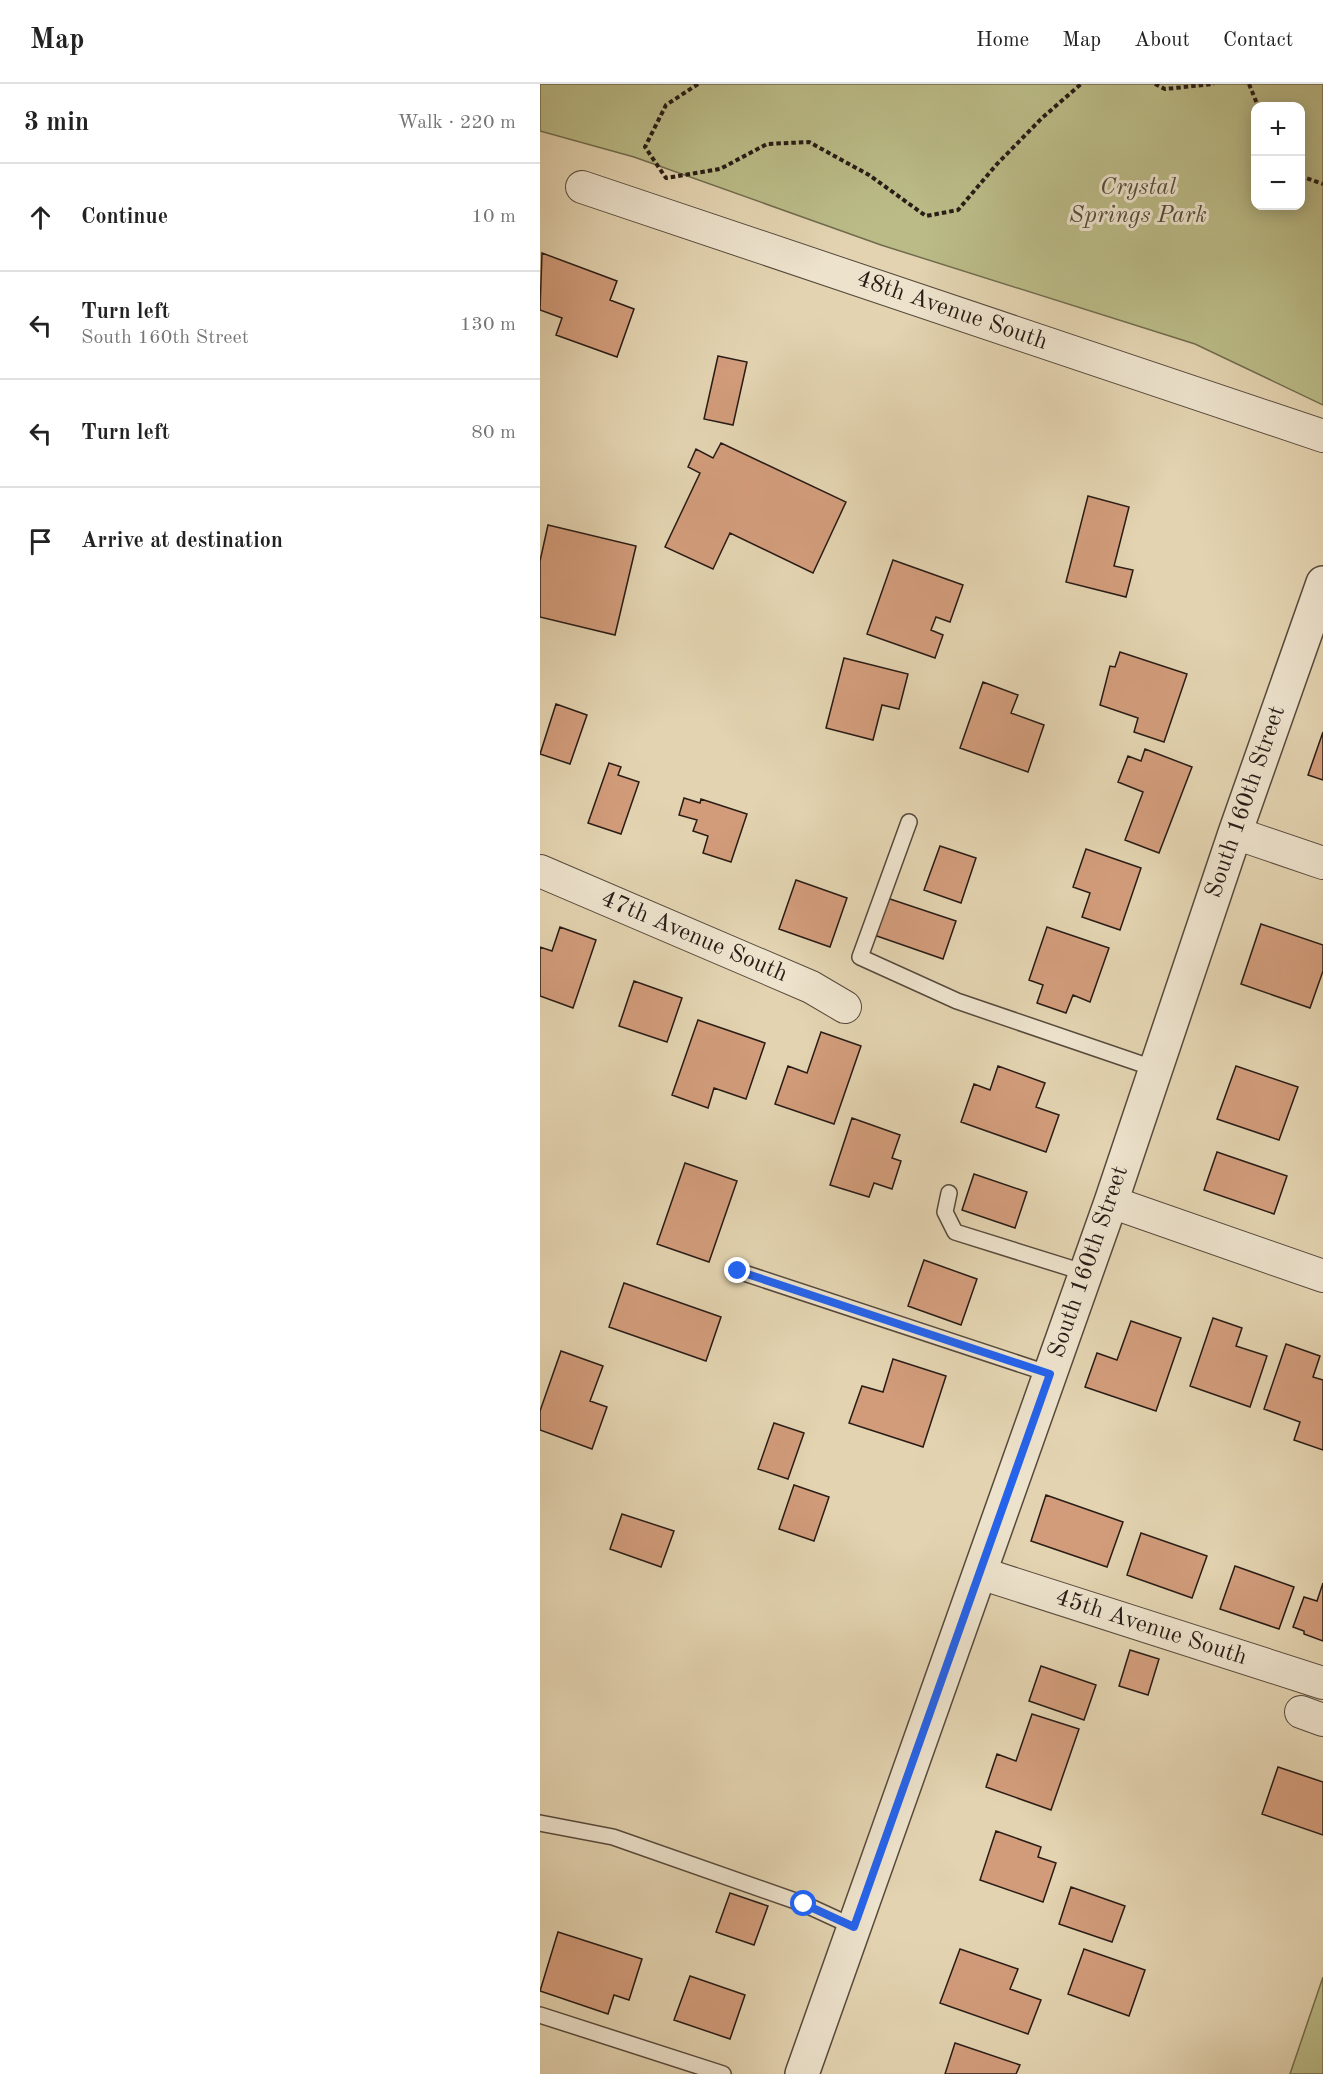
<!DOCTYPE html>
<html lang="en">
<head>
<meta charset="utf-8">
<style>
  :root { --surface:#fff; --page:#f2f2f2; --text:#222; --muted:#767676; --line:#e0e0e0 }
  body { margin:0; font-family:"Old Standard TT",serif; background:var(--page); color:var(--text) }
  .controls { position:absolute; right:18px; top:18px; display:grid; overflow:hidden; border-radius:12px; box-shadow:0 3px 15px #0003 }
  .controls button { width:54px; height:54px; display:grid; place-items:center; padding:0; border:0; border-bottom:2px solid var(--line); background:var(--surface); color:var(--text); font:30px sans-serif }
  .stop { position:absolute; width:18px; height:18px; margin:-14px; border:4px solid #2563eb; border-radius:50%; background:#fff }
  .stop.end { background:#2563eb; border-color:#fff; box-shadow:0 2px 6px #0008 }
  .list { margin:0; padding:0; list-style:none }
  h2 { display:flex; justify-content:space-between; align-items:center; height:78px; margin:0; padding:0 24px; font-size:26px }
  h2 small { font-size:20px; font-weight:400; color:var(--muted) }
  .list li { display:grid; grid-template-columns:39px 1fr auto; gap:18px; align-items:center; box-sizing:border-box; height:108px; padding:0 24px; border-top:2px solid var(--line) }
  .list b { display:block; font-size:22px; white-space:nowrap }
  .list p { margin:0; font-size:20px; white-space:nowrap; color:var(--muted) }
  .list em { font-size:20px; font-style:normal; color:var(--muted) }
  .icon { flex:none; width:33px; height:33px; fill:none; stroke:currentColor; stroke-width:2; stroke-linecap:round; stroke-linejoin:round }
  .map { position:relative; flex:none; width:783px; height:1990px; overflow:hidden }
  header { display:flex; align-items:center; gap:36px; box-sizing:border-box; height:84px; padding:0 30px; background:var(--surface); border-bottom:2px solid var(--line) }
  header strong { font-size:28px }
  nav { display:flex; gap:33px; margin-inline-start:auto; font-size:21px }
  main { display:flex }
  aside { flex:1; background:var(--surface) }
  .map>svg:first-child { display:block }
</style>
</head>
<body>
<header>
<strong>Map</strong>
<nav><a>Home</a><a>Map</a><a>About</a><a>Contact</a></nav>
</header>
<main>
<aside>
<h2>3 min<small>Walk · 220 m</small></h2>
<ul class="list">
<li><svg class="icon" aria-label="ahead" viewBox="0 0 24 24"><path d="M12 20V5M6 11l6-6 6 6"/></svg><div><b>Continue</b></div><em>10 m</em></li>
<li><svg class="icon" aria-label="left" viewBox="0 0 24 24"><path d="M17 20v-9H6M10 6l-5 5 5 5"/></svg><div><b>Turn left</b><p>South 160th Street</p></div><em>130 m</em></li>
<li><svg class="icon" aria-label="left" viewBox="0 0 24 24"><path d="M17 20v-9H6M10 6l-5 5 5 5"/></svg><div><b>Turn left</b></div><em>80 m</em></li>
<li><svg class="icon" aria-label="arrive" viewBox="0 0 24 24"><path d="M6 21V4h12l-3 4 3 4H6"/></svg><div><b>Arrive at destination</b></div></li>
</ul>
</aside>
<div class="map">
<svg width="783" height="1990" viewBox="0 0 783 1990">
  <rect width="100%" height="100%" fill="#e3d3b0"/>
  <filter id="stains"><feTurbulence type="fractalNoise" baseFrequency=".00333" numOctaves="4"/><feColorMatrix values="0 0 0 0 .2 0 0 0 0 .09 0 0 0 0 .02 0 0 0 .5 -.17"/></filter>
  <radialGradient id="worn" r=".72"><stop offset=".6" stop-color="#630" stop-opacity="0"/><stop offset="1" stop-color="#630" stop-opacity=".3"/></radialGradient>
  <path fill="#babb87" stroke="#716c4e" stroke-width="1.5" fill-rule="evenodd" d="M0 0H783V321L655 260 341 161 94 73 0 47ZM716 22H760V122H716Z
    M783 1893V1990H750Z"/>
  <path fill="#d29c7b" stroke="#281c16" stroke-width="1.5" d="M2 169 77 197 70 216 94 225 77 273 16 251 22 234 0 226Z
    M178 272 207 278 193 341 164 335Z
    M181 359 306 418 273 489 190 449 173 485 125 463 160 389 148 383 156 365 173 374Z
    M548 412 589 423 574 482 593 486 586 513 526 498Z
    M8 441 96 462 75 551 0 533V477Z
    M353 476 423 501 410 538 396 533 391 546 403 551 395 574 327 550Z
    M580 568 647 590 624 658 594 648 598 634 560 621 570 582 575 583Z
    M304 574 368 590 359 625 342 621 333 656 286 644Z
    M443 598 478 611 471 629 504 641 488 688 420 664Z
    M16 620 47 631 30 680 0 670Z
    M783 648V696L768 691Z
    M605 665 652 683 619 769 585 756 603 708 578 698 588 672 601 677Z
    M69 679 81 683 78 691 99 698 81 750 48 739Z
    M144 714 160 719 161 715 207 730 191 778 163 769 168 752 153 747 157 736 139 731Z
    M400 762 436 774 421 819 384 806Z
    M546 765 601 784 580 846 542 833 550 809 533 803Z
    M256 796 307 814 290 863 239 845Z
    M347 814 416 837 403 875 334 851Z
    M721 840 783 861V887L770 924 701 900Z
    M20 843 56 856 33 924 0 912V863L12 867Z
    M507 843 569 864 550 918 533 911 526 929 497 919 503 901 489 896Z
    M94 897 142 914 127 958 79 942Z
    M158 936 225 959 206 1015 174 1004 168 1024 132 1011Z
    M281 948 321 962 294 1040 235 1020 248 982 267 989Z
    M458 982 505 999 496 1023 519 1031 506 1068 421 1038 434 1000 450 1006Z
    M696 982 758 1003 739 1056 677 1035Z
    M312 1034 360 1051 352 1074 361 1077 352 1105 334 1099 329 1113 290 1101Z
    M677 1068 747 1092 734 1130 664 1106Z
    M145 1079 197 1097 169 1178 117 1160Z
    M434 1090 487 1108 475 1144 422 1126Z
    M384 1176 437 1195 421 1241 368 1222Z
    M84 1199 181 1233 166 1277 69 1243Z
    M673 1234 702 1244 696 1262 727 1272 710 1323 650 1302Z
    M591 1237 641 1254 616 1327 545 1303 557 1269 577 1276Z
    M746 1260 780 1272 773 1293 783 1296V1366L754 1356 760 1338 724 1325Z
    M21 1267 63 1282 50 1317 67 1323 52 1365 0 1346V1327Z
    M353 1275 406 1292 383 1363 309 1339 322 1302 343 1308Z
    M234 1339 264 1349 248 1395 218 1385Z
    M254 1401 289 1413 274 1457 239 1445Z
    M506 1411 583 1438 567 1483 491 1457Z
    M82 1430 134 1447 121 1483 70 1465Z
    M601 1449 667 1472 652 1514 587 1491Z
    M695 1482 754 1503 739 1545 680 1525Z
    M783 1499V1557L764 1550V1547L753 1543 764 1513 777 1517Z
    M590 1566 619 1575 608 1611 579 1602Z
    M501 1582 556 1601 544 1636 489 1617Z
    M492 1630 539 1645 511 1726 446 1703 457 1670 476 1677Z
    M738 1683 783 1698V1751L722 1730Z
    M456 1747 501 1763 498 1773 516 1779 503 1818 440 1796Z
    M531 1803 585 1822 572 1858 519 1840Z
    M190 1809 228 1822 214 1861 176 1848Z
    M18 1848 102 1875 89 1916 74 1911 68 1930 0 1907Z
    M420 1865 478 1885 470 1905 501 1916 488 1950 400 1919Z
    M544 1865 605 1886 589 1932 528 1910Z
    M150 1892 205 1911 190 1955 134 1936Z
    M415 1959 480 1981 476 1990H405Z"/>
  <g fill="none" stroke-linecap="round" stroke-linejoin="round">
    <g stroke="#574a3c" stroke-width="18">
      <path id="service" d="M369 738 320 873 417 917 616 985
        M409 1109 405 1128 415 1148 546 1189
        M198 1187 510 1290
        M0 1739 73 1753 264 1820 314 1843
        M0 1931 183 1990"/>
    </g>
    <g stroke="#574a3c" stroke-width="34">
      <path id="minor" d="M42 103 783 352
        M695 749 783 779
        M0 787 271 903 305 923
        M571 1118 783 1192
        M440 1489 783 1599
        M761 1628 783 1636"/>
    </g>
    <g stroke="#574a3c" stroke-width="36">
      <path id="tertiary" d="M262 1990 571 1118 695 749 783 499"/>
    </g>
    <path stroke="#281c16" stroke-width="4" stroke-dasharray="4.5 3" stroke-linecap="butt" d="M158 0 126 21 105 63 126 94 180 85 227 60 269 58 329 91 386 132 418 126 457 80 502 34 541 0
      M615 0 625 5 674 0
      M709 0 718 22
      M760 92 783 100"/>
    <use href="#service" stroke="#ede2cc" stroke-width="15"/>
    <use href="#minor" stroke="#ede2cc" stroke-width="32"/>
    <use href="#tertiary" stroke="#ede2cc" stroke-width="33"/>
  </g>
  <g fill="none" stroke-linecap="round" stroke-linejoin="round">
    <path stroke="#2563eb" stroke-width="8" d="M198 1187 510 1290 314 1843 264 1820"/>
  </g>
  <g text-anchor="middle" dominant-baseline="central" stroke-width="6" stroke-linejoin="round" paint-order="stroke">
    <g font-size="24" font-style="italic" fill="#544c38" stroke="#ede2cc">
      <text x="598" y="104">Crystal<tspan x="598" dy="28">Springs Park</tspan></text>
    </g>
    <g font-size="24" fill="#281c16" stroke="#ede2cc">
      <text transform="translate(412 227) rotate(19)">48th Avenue South</text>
      <text transform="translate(706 718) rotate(-71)">South 160th Street</text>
      <text transform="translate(154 853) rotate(23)">47th Avenue South</text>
      <text transform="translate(549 1178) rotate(-71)">South 160th Street</text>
      <text transform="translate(611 1544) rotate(18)">45th Avenue South</text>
    </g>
  </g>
  <rect width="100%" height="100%" filter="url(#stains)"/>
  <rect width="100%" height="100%" fill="url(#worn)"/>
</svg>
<div class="controls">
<button>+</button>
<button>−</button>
</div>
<div class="stop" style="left:264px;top:1820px"></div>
<div class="stop end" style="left:198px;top:1187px"></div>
</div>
</main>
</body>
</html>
